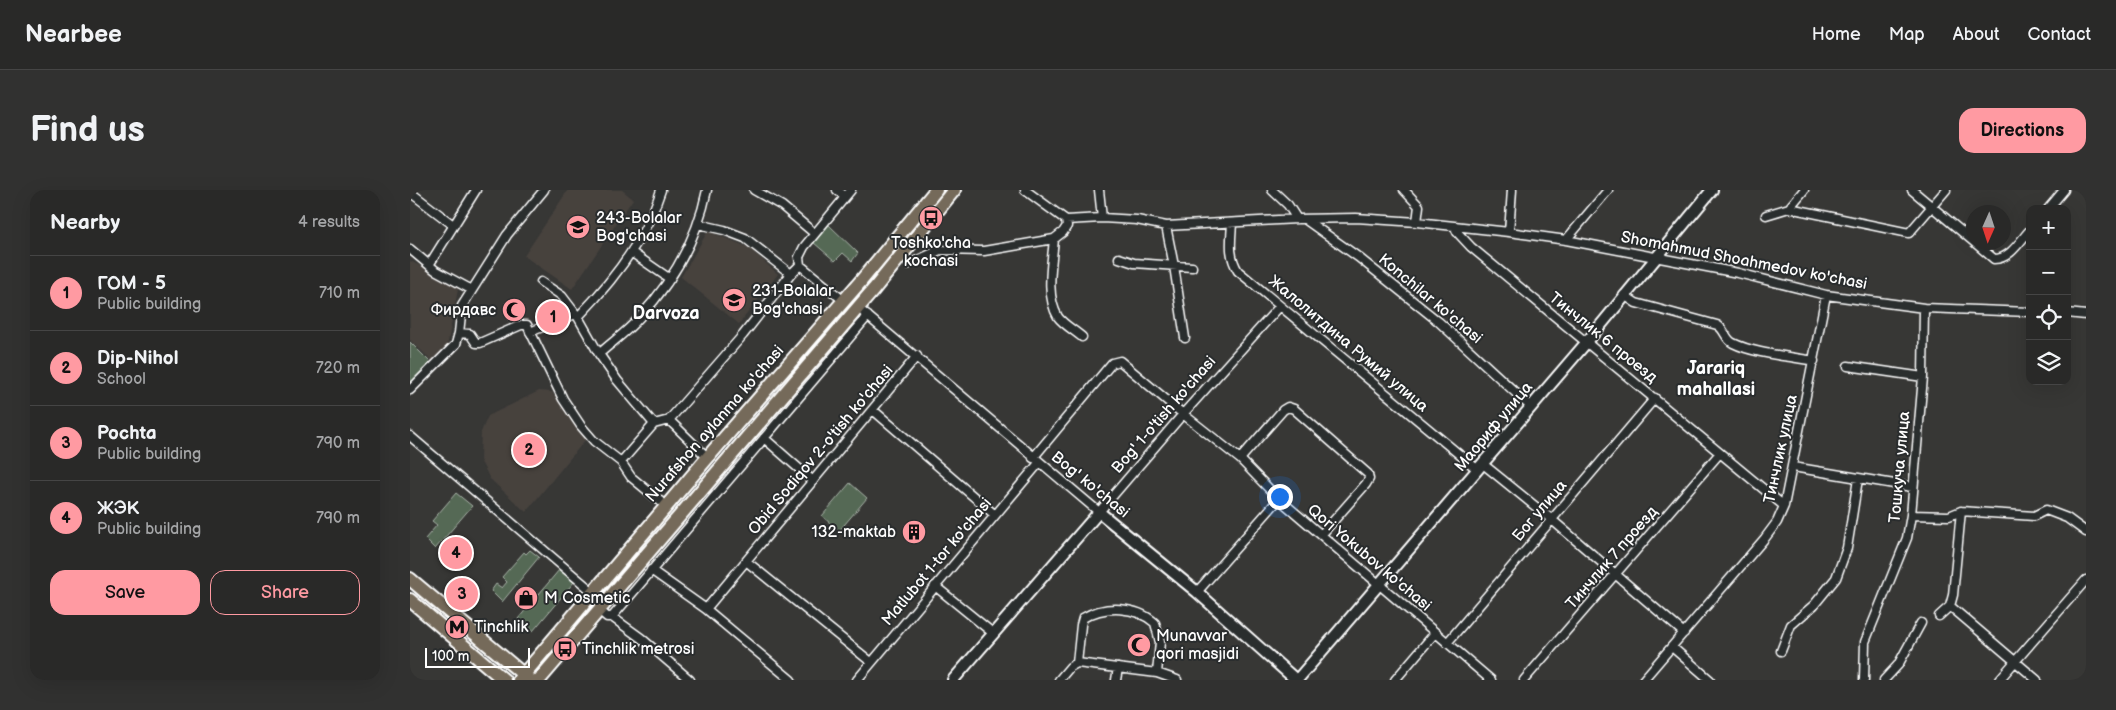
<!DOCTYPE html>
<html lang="en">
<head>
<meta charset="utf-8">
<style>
  :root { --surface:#292928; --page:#313130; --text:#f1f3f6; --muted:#a5a6a8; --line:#454545; --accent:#ff9aa2 }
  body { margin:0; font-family:"Balsamiq Sans",sans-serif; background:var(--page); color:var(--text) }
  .controls { position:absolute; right:15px; top:15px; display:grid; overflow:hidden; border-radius:10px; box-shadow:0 5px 20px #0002 }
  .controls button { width:45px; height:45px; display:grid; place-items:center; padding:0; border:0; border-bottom:1px solid var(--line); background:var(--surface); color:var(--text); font:25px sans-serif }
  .compass { position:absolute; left:1556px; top:15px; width:45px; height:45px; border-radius:50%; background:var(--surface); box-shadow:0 5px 20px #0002; rotate:183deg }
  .scale { position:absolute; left:15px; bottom:12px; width:105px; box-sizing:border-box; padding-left:5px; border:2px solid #fff; border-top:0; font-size:14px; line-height:18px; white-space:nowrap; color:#fff; -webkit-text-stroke:4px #2a2d2e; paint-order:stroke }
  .you { position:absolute; left:869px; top:306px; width:18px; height:18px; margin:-12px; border:4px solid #fff; border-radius:50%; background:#1a73e8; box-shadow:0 0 0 8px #1a73e833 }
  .badge { display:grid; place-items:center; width:32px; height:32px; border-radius:50%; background:var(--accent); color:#111; font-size:16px; font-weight:700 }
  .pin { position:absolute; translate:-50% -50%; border:2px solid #fff; box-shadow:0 1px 5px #0006 }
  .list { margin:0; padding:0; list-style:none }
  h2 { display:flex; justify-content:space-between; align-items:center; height:65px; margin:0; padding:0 20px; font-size:21px }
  h2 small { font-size:16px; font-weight:400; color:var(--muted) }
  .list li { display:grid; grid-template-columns:32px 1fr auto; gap:15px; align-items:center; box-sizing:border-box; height:75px; padding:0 20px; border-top:1px solid var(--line) }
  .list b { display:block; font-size:19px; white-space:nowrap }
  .list p { margin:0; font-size:16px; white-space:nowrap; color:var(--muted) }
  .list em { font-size:16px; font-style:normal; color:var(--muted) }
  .actions { display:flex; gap:10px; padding:15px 20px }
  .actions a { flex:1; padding:11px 0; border:1px solid var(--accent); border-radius:15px; text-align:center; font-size:18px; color:var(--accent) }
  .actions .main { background:var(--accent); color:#111 }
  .icon { flex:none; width:28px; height:28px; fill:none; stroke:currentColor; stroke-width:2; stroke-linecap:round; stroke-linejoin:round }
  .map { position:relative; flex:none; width:1676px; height:490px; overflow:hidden; border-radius:15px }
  header { display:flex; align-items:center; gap:30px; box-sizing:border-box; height:70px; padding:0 25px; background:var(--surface); border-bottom:1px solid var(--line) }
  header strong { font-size:24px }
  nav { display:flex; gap:28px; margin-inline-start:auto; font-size:18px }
  .intro { display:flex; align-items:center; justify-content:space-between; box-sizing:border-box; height:120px; padding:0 30px }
  h1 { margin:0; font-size:35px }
  .button { padding:12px 22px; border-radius:15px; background:var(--accent); color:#111; font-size:18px; font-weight:700 }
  main { display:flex; gap:30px; padding:0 30px }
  aside { flex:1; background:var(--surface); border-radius:15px; box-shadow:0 5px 20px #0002 }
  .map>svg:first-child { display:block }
</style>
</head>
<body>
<header>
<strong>Nearbee</strong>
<nav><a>Home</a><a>Map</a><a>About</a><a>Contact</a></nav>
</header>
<div class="intro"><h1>Find us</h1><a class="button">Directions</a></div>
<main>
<aside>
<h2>Nearby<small>4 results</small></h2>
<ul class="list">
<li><span class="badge">1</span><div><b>ГОМ - 5</b><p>Public building</p></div><em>710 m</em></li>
<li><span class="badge">2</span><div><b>Dip-Nihol</b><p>School</p></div><em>720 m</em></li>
<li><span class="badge">3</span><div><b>Pochta</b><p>Public building</p></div><em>790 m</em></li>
<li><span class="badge">4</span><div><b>ЖЭК</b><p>Public building</p></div><em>790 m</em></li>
</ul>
<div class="actions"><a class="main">Save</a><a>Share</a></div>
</aside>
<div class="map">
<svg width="1676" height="490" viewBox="0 0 1676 490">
  <rect width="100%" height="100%" fill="#373735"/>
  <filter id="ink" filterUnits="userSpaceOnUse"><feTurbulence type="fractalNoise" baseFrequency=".02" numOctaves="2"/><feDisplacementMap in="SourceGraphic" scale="10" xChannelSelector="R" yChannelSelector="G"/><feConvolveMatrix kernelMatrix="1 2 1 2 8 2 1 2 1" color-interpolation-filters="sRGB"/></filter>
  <g filter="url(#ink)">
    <path fill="#47423e" d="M158 0H212L223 9 162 99 114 66Z
      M298 41 338 57 368 84 329 134 271 87Z
      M0 71 49 94 37 157 23 172 0 150Z
      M129 201 142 202 176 249 116 322 80 289 70 270 71 242 78 226Z"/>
    <path fill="#546954" stroke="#aab4aa" d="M419 35 448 63 442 71 433 63 425 71 404 53Z
      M0 152 20 172 0 193Z
      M440 293 457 308 429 341 412 326Z
      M46 303 62 316 25 359 15 349 27 335 22 331Z
      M120 360 129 367 92 412 81 401 86 394 92 398 97 392 92 387 114 362 116 364Z
      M149 380 164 392 123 441 108 429Z"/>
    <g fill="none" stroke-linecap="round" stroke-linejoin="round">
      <g stroke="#fff" stroke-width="11">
        <path id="minor" d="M344 0 372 16 404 43
          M427 0 435 6
          M615 0 656 30 692 28 727 30 756 36 887 29 946 28 1007 32 1099 42 1156 50 1328 83 1416 105 1514 118 1620 122
          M689 0 692 28
          M862 0 878 15 887 29
          M994 0 1009 16 1007 32
          M1502 0 1564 52
          M0 2 43 35
          M1379 18 1499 43 1536 0
          M1638 19 1654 0
          M1356 25 1379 18 1394 0
          M896 30 948 67 1029 132 1120 216
          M822 33C821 51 818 65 828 81L1068 280
          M288 34 314 40 335 48 381 84 390 75 434 111
          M756 36 764 76 775 148
          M1045 37 1047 42 1061 57 1374 316
          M1099 42 1102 0
          M644 49C642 73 635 105 648 127 653 134 665 141 672 147
          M1156 50 1198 0
          M1564 52 1584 69C1600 69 1610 51 1620 40
          M0 59 25 80 62 100
          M221 62 260 89
          M709 68 724 73 782 77
          M499 74 530 60 574 61 644 49 653 42 657 36 656 30
          M19 75 66 0
          M390 75 389 67 394 57 441 0
          M131 92 152 106 168 127 189 164 207 190 244 234
          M1214 105 1226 113 1307 135C1315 139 1315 149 1323 153 1345 164 1379 166 1404 171
          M454 123 689 322 773 224 870 116
          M1657 123 1676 125
          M168 127C203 91 236 49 251 0
          M120 142 165 124
          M49 143 60 144 66 153H70L111 135H117L153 209 171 236 184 251 211 272 221 287 256 316
          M189 164C202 152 218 141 229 128 263 91 287 50 297 0
          M1438 176 1513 187
          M0 200 46 154 49 143 52 116 97 45 134 0
          M463 220 585 325
          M259 230 297 267
          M0 246 183 402
          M354 248 403 291
          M623 268 702 173 710 171 773 224 830 269 869 309 1081 490
          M830 269 873 220 878 217 884 219 958 284 959 289 956 294 911 345
          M211 272 244 234 259 230 333 145 381 84
          M1073 274 1141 329 1274 443
          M1383 277 1502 297
          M1501 325 1539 326 1551 321 1624 326 1636 320 1657 328 1676 342
          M336 371 461 472
          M241 380 296 419 381 490
          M525 396 584 444
          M787 402 869 309
          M1540 416 1627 490
          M296 419 507 166
          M189 420 197 427H202L231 448 280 490
          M1529 426 1540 416 1543 405 1551 321
          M202 427 458 126
          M1037 453 1245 208
          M1262 457 1300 490
          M1371 461 1381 435 1404 415 1426 388 1437 358 1448 289
          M667 473 671 435 673 428C695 415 726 416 745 433L750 452 747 483
          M447 490 629 273
          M649 490 660 477 667 473 747 483 767 490
          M706 490 708 478
          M985 490 1025 443
          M1114 490 1310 263
          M1233 490 1355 348 1367 332 1374 316 1416 105
          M1454 490 1455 452 1497 348 1501 325 1513 187 1514 118
          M1474 490 1488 475 1511 433
          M1589 490 1676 390"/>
      </g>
      <g stroke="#fff" stroke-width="14">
        <path id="tertiary" d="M543 490 689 322 787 402 886 490
          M887 490 1176 153 1302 0"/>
      </g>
      <g stroke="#fff" stroke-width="16">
        <path id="primary" d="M0 389 120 490
          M0 410 94 490
          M109 490 310 253 451 91 526 0
          M129 490 464 99 544 0"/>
      </g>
      <use href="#minor" stroke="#2a2d2e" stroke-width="8"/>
      <use href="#tertiary" stroke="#2a2d2e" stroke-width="10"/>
      <use href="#primary" stroke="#746a5a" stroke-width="12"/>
    </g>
  </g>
  <defs>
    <g id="bus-disc" transform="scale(1.25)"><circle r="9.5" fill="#ff9aa2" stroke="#2a2d2e"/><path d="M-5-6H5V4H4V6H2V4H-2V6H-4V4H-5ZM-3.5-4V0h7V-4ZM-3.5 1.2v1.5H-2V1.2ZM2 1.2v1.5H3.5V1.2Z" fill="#111"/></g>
    <g id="school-disc" transform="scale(1.25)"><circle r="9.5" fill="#ff9aa2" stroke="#2a2d2e"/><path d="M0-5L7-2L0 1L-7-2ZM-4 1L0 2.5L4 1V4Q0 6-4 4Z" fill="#111"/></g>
    <g id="mosque-disc" transform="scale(1.25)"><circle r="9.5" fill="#ff9aa2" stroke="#2a2d2e"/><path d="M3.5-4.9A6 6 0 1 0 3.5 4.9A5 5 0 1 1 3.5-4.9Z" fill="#111"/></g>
    <g id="building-disc" transform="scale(1.25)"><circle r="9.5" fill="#ff9aa2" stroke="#2a2d2e"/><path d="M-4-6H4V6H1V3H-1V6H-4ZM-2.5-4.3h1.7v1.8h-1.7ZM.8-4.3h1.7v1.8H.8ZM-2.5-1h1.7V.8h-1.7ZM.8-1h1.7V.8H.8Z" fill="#111"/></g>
    <g id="shop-disc" transform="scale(1.25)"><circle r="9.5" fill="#ff9aa2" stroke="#2a2d2e"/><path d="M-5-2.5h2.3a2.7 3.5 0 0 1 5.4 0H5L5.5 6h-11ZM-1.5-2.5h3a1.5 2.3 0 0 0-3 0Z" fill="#111"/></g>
    <g id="metro-disc" transform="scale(1.25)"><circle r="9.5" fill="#ff9aa2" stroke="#2a2d2e"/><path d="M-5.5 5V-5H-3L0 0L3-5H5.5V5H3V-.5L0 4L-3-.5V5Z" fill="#111"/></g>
  </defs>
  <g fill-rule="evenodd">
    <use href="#bus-disc" x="521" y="28"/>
    <use href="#school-disc" x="168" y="37"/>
    <use href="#school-disc" x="324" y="110"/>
    <use href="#mosque-disc" x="104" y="120"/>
    <use href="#building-disc" x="504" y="342"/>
    <use href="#shop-disc" x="116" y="408"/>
    <use href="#metro-disc" x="47" y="437"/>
    <use href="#mosque-disc" x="729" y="455"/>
    <use href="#bus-disc" x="155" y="459"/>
  </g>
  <g text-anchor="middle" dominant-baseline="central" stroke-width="4" stroke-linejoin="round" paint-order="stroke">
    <g font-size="16" fill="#fff" stroke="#2a2d2e" text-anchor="start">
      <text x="186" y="28">243-Bolalar<tspan x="186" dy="18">Bog'chasi</tspan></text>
      <text x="521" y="53" text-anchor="middle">Toshko'cha<tspan x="521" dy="18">kochasi</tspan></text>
      <text x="342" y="101">231-Bolalar<tspan x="342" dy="18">Bog'chasi</tspan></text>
      <text x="86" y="120" text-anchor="end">Фирдавс</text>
      <text x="486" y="342" text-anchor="end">132-maktab</text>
      <text x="134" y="408">M Cosmetic</text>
      <text x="64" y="437">Tinchlik</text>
      <text x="746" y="446">Munavvar<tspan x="746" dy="18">qori masjidi</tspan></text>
      <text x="172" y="459">Tinchlik metrosi</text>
    </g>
    <g font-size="16" fill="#fff" stroke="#2a2d2e">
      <text transform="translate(1334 71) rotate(11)">Shomahmud Shoahmedov ko'chasi</text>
      <text transform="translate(1020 109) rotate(40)">Konchilar ko'chasi</text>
      <text transform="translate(1193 148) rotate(39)">Тинчлик 6 проезд</text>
      <text transform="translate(938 154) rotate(40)">Жалолитдина Румий улица</text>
      <text transform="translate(754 225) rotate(-49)">Bog' 1-o'tish ko'chasi</text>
      <text transform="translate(305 234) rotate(-49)">Nurafshon aylanma ko'chasi</text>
      <text transform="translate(1084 237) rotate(-50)">Маориф улица</text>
      <text transform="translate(1371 259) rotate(-78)">Тинчлик улица</text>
      <text transform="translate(411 260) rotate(-50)">Obid Sodiqov 2-o'tish ko'chasi</text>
      <text transform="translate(1490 277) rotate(-85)">Тошкуча улица</text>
      <text transform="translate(680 295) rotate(39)">Bog' ko'chasi</text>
      <text transform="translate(1130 321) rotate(-50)">Бог улица</text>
      <text transform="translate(959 368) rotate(40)">Qori Yokubov ko'chasi</text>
      <text transform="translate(1202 368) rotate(-49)">Тинчлик 7 проезд</text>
      <text transform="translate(527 372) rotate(-50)">Matlubot 1-tor ko'chasi</text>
    </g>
    <g font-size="18" font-weight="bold" fill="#fff" stroke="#2a2d2e">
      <text x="256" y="123">Darvoza</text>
      <text x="1306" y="178">Jarariq<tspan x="1306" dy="21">mahallasi</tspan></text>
    </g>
  </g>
</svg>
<div class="controls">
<button>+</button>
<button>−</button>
<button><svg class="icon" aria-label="locate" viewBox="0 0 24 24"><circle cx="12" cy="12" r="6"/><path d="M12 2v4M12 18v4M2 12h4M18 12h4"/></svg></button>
<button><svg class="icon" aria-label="layers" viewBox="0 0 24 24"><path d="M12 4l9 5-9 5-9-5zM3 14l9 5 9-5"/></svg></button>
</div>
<svg class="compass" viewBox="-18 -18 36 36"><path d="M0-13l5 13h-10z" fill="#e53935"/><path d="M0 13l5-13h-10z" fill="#a5a6a8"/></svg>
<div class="scale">100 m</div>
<div class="you"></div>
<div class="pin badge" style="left:143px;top:127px">1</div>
<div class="pin badge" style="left:119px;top:260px">2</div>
<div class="pin badge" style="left:52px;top:404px">3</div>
<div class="pin badge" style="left:46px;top:363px">4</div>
</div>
</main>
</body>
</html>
